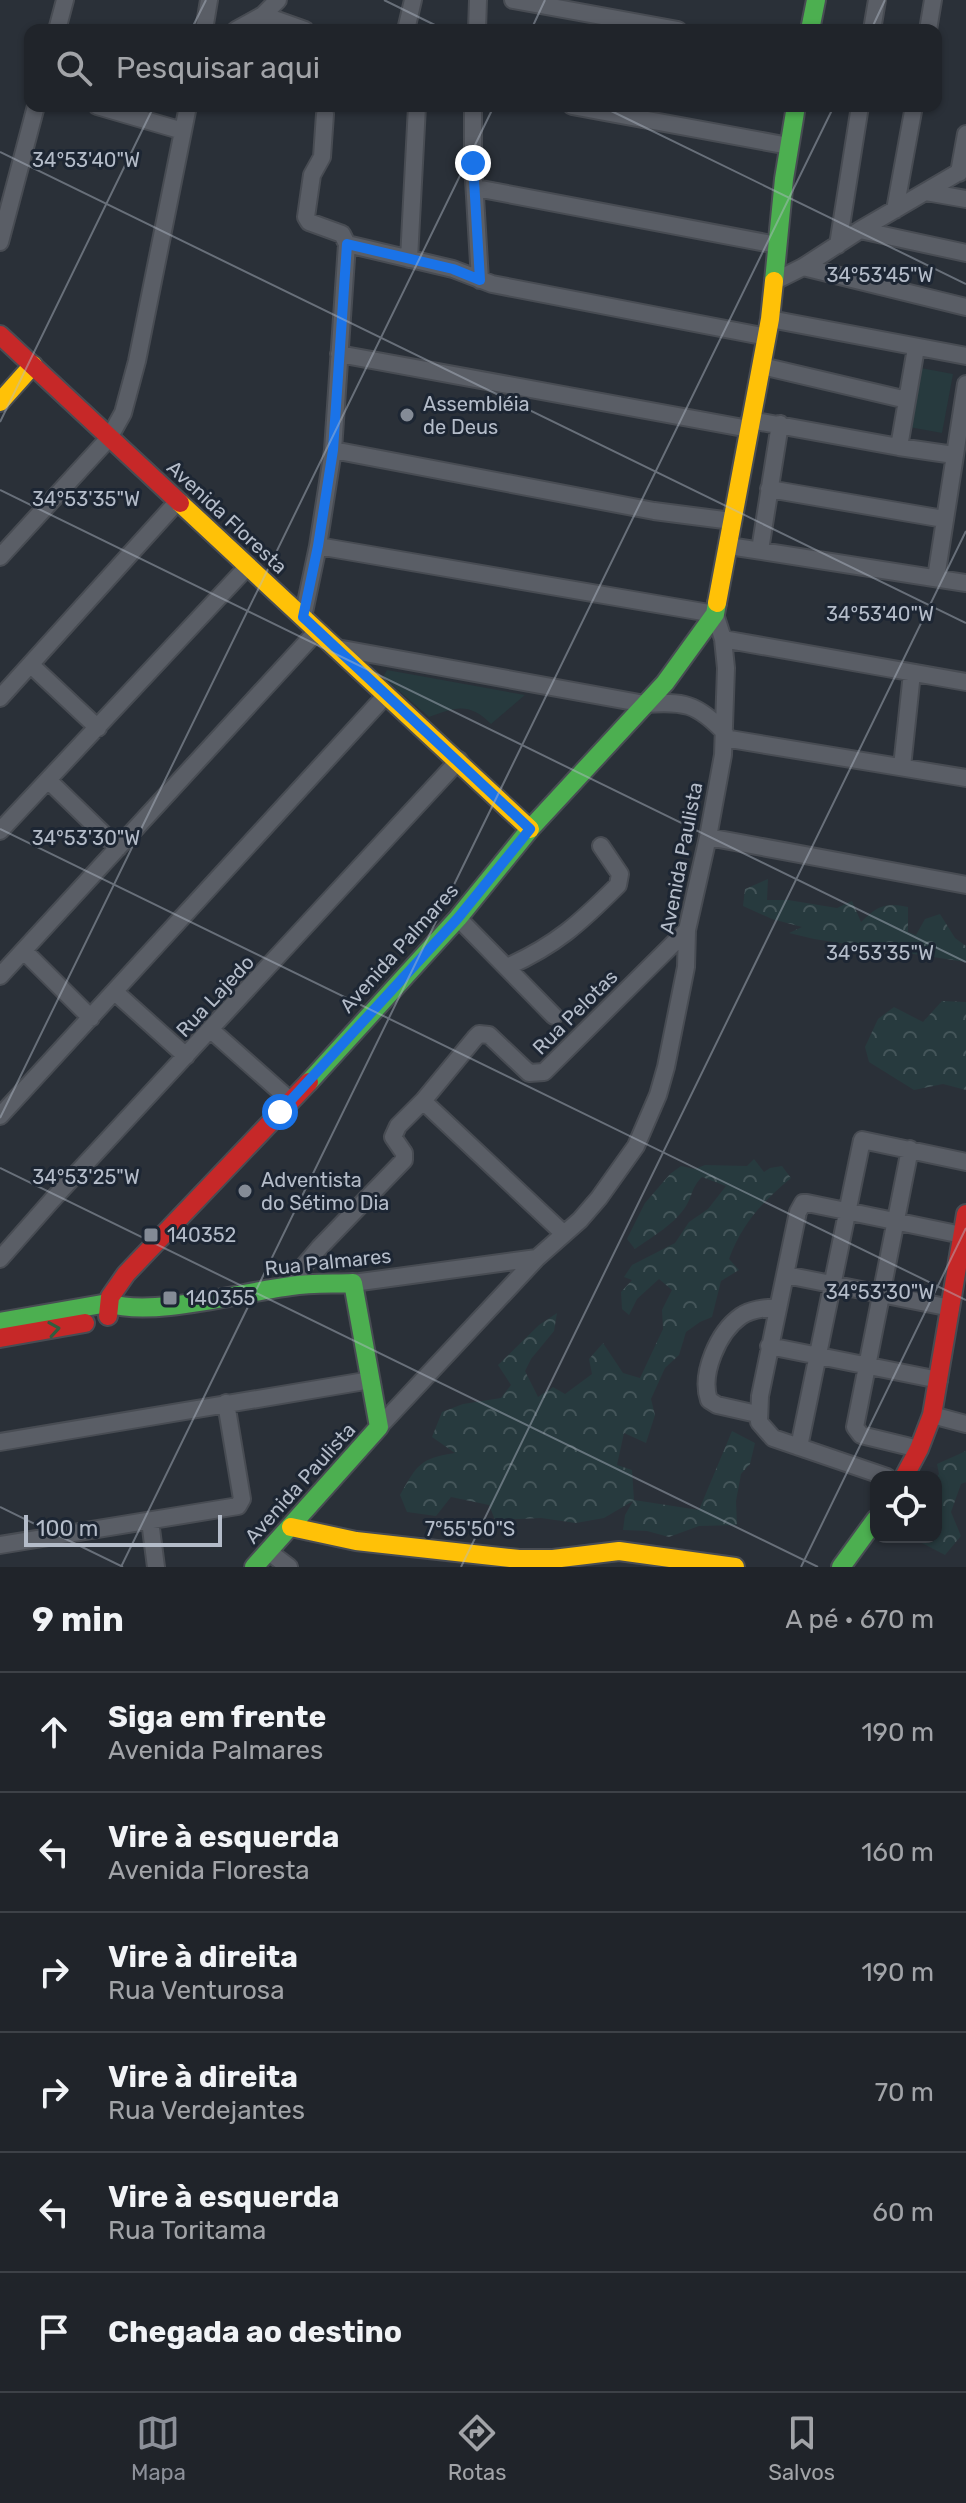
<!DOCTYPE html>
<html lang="pt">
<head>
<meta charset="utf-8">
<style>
  :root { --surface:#20242a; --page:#2d3036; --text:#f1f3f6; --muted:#a2a4a8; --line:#3d4147; --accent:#8c9099 }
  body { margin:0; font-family:Rubik,sans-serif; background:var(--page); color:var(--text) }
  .controls { position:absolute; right:24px; bottom:24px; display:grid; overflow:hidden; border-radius:16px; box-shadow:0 2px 6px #0004 }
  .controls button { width:72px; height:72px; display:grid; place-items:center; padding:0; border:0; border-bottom:2px solid var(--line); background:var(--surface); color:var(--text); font:40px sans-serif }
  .scale { position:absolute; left:24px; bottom:20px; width:198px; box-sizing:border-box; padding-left:8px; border:4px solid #b4bcc9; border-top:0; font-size:22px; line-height:28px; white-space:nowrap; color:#b4bcc9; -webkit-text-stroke:6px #1d2633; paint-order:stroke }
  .stop { position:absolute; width:24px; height:24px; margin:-18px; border:6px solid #1a73e8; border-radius:50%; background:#fff }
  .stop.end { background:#1a73e8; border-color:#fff; box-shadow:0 2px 8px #0008 }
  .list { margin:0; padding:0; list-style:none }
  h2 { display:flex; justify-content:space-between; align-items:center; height:104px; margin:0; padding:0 32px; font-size:34px }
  h2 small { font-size:26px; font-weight:400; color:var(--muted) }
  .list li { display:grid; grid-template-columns:52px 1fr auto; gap:24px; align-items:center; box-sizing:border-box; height:120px; padding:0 32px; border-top:2px solid var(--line) }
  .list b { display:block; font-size:30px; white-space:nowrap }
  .list p { margin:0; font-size:26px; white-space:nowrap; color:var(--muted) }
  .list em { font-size:26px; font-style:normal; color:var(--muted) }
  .icon { flex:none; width:44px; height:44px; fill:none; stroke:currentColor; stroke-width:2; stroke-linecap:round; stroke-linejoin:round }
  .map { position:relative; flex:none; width:966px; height:1567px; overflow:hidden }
  .search { position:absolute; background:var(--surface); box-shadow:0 2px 6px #0004; left:24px; right:24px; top:24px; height:88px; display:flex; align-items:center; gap:20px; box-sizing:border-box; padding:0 28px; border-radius:16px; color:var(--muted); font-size:30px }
  .sheet { height:824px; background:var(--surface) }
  nav { display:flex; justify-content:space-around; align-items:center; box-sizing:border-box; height:112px; border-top:2px solid var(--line); background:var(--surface); font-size:22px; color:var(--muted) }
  nav a { display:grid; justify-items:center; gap:4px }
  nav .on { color:var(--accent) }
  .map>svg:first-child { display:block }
</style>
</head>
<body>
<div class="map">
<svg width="966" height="1567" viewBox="0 0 966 1567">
  <defs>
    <pattern id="forest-crowns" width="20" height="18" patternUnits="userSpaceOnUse" patternTransform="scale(2)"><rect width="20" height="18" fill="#273a3e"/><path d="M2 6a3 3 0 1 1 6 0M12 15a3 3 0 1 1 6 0" fill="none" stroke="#445559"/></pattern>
  </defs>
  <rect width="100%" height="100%" fill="#2a3038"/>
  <path fill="url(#forest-crowns)" d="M768 879 767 900H788L837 908 852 901 861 922C877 906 886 902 908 907V932L916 935 925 919 940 914 955 938 966 946V962L814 939 789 933 802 927 772 919 743 906 745 889Z
    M942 1001 966 1002V1090L943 1084 914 1090 869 1062 865 1047 878 1019 894 1007 923 1022Z
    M754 1159 764 1172 770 1168 782 1166 791 1178C762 1202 742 1224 729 1259L739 1270 721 1281 712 1317 700 1322 686 1332 679 1355 665 1368 651 1399 655 1415 646 1443 624 1433 617 1465 632 1470 634 1500 699 1510 732 1431 755 1443 750 1464 741 1474 736 1501 737 1525 699 1526 669 1537 647 1531 623 1530 625 1515 633 1501 604 1518 576 1523 541 1518 495 1520 489 1505 451 1497 436 1516 407 1512 400 1495C417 1465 420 1458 455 1453L432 1437 442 1412 463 1404 501 1398 511 1385 498 1365 539 1325 557 1313 554 1331 531 1359 525 1371 538 1397 553 1387 565 1394 592 1374 589 1359 603 1343 623 1373 640 1378 663 1329 662 1310 672 1290 659 1279 637 1299 629 1315 622 1309 621 1292 632 1280 624 1277 632 1265 675 1243 689 1222 708 1209 726 1186 702 1177C691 1188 693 1195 686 1206 675 1224 652 1237 635 1249L627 1239 645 1203 670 1174 681 1166 695 1169 705 1165 747 1166Z
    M966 1451V1482L961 1484 951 1512 961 1536 945 1555 922 1543 917 1538 936 1537V1478L939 1474 937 1464Z"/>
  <path fill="#273a3e" d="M921 368 953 374 942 433 909 427Z
    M387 670 525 695 491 724C469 702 456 707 429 717L383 677Z"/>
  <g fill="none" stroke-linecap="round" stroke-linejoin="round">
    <g stroke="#484c53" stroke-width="20">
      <path id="street" d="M513 0 678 30
        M263 15 305 30
        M57 30 65 0
        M204 30 209 0
        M236 30 263 15 278 0
        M406 30 413 0
        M477 30 478 0
        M872 30 877 0
        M928 30 933 0
        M97 106 183 131
        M473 106V163L480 280
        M572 106 789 146
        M325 114 322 157 312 175 306 217 309 222 342 234 347 244 453 269 492 284 767 337
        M959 173 966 134
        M476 188 777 245
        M926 192 966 199
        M895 210 914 106
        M860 230 966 253
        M0 242 36 106
        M838 245 860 106
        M409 259 417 106
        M803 267 966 307
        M775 281 803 267 860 230 966 168
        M770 319 966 356
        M339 354 749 429
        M762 366 907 400
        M750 420 899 447 954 455
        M899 447 916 348
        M333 450 654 511 732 521
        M769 489 944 519
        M318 546 715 614 723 639 726 668 723 755 708 837 687 930 686 967 666 1067 658 1095 636 1146 599 1198 580 1220 537 1258 379 1427
        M729 546 966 583
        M760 550 780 424
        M0 557 109 438 123 413 137 361 188 106
        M936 578 966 384
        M303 617 318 546 333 450 347 244
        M723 639 966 682
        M337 648 645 704C683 701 697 703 725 733
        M31 665 98 728
        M0 698 178 501
        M724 738 966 778
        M902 767 912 673
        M48 780 118 848
        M0 831 248 566
        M708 837 966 885
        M458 918 554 1016
        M24 951 91 1018
        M507 967C556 945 580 923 618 885L620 874 601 846
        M0 976 317 631
        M115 992 186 1056
        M211 1030 291 1101
        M423 1101 563 1233
        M0 1116 386 695
        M910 1149 855 1427 861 1435 919 1449
        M0 1259 52 1200 459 760
        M786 1275 951 1308
        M353 1283 537 1258
        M295 1285 297 1274 320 1247 404 1160V1153L393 1137 398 1126 423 1101 475 1038 479 1034 489 1035 529 1073 544 1072 687 930
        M769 1346 939 1380
        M757 1414 717 1405 709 1400C700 1374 718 1332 741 1316 751 1309 766 1308 777 1307
        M932 1415 966 1424
        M0 1442 371 1380
        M799 1447 862 1140 966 1162
        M887 1477 773 1438 759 1422 760 1396 798 1212 803 1203H807L962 1235
        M150 1521 156 1567
        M0 1545 238 1506 242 1499 226 1403
        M269 1552 289 1567"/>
    </g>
    <g stroke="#484c53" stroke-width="22">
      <path id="fast" d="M810 30 816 0
        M774 281 784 179 796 106
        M309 1082 458 918 530 829 665 683 715 614 717 603
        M0 1322 108 1303C152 1318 242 1292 291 1286 311 1283 333 1284 353 1283L379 1427 254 1567
        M841 1567 876 1519"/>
    </g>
    <g stroke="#484c53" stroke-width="22">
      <path id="slow" d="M0 402 33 365
        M180 503 530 829
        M717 603 770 319 774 281
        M291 1527 356 1541 519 1559H553L619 1551 735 1567"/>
    </g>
    <g stroke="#484c53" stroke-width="22">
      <path id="jam" d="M0 335 180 503
        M108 1316 110 1297 126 1274 309 1082
        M0 1338 85 1323
        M904 1477 919 1449 932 1415 966 1214"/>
    </g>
    <use href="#street" stroke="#5a5e66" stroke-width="16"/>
    <use href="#fast" stroke="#4caf50" stroke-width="18"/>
    <use href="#slow" stroke="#ffc107" stroke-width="18"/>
    <use href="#jam" stroke="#c62828" stroke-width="18"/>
  </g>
  <defs><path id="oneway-chevron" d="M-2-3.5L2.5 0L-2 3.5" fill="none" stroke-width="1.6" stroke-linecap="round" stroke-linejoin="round" transform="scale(2)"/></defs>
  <use stroke="#305d3f" href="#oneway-chevron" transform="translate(54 1329) rotate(-9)"/>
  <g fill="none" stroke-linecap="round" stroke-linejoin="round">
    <path stroke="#1a73e8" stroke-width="10" d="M280 1112 458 918 530 829 303 617 318 546 333 450 347 244 453 269 480 280 473 163"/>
  </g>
  <path fill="none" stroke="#b4bcc9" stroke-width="2" stroke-opacity="0.45" d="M384 0 445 30M191 30 206 0M531 30 545 0M871 30 885 0M601 106 966 284M0 152 966 623M0 422 154 106M0 490 966 962M0 829 966 1300M0 1118 494 106M0 1168 818 1567M0 1507 123 1567M121 1567 834 106M461 1567 966 531M801 1567 966 1228"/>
  <g fill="#848b96" stroke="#1d2633" stroke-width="3">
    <circle cx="407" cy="415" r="8"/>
    <circle cx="245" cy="1191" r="8"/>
    <rect x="143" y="1227" width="16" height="16" rx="4"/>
    <rect x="162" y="1290" width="16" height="16" rx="4"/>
  </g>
  <g text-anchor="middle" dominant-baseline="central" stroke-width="6" stroke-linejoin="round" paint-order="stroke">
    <g font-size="20" fill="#b4bcc9" stroke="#1d2633" text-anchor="start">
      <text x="423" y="404">Assembléia<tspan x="423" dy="23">de Deus</tspan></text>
      <text x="261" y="1180">Adventista<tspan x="261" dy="23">do Sétimo Dia</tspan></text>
      <text x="167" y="1235">140352</text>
      <text x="186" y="1298">140355</text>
    </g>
    <g font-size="20" fill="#b4bcc9" stroke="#1d2633">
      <text transform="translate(227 517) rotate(43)">Avenida Floresta</text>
      <text transform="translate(681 858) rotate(-79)">Avenida Paulista</text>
      <text transform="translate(399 948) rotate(-48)">Avenida Palmares</text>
      <text transform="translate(215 996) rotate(-47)">Rua Lajedo</text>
      <text transform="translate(575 1012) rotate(-45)">Rua Pelotas</text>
      <text transform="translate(328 1262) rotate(-6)">Rua Palmares</text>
      <text transform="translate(300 1483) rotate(-48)">Avenida Paulista</text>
    </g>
  </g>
  <g font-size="20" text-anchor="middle" fill="#b4bcc9" stroke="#1d2633" stroke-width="6" stroke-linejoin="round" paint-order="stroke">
    <text x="86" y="167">34°53'40"W</text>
    <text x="880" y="282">34°53'45"W</text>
    <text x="86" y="506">34°53'35"W</text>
    <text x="880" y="621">34°53'40"W</text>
    <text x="86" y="845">34°53'30"W</text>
    <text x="880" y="960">34°53'35"W</text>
    <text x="86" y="1184">34°53'25"W</text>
    <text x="880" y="1299">34°53'30"W</text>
    <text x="470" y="1536">7°55'50"S</text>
  </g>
</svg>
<div class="controls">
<button><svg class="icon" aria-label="locate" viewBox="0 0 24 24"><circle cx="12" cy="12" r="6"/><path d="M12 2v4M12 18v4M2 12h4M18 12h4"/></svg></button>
</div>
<div class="scale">100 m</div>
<div class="stop" style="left:280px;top:1112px"></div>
<div class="stop end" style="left:473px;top:163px"></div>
<div class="search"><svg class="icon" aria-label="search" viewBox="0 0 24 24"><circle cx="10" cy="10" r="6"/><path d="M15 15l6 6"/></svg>Pesquisar aqui</div>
</div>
<section class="sheet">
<h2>9 min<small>A pé · 670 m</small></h2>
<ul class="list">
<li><svg class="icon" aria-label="ahead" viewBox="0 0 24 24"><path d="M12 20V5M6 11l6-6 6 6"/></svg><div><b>Siga em frente</b><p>Avenida Palmares</p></div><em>190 m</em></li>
<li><svg class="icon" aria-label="left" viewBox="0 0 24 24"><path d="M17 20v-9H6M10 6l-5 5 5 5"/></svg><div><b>Vire à esquerda</b><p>Avenida Floresta</p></div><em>160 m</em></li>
<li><svg class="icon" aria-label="right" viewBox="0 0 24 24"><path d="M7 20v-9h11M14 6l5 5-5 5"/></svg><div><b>Vire à direita</b><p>Rua Venturosa</p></div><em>190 m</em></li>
<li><svg class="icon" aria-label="right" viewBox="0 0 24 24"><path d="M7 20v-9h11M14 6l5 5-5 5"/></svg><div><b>Vire à direita</b><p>Rua Verdejantes</p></div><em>70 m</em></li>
<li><svg class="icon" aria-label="left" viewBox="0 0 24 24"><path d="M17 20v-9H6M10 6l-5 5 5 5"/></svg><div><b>Vire à esquerda</b><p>Rua Toritama</p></div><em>60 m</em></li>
<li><svg class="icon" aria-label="arrive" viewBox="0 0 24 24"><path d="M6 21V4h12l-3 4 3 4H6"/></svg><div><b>Chegada ao destino</b></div></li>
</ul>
</section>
<nav>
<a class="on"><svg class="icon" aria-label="map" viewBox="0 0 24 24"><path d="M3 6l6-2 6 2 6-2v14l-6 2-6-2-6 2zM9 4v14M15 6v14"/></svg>Mapa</a>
<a><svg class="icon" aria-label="directions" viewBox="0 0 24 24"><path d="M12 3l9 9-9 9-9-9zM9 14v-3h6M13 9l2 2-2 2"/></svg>Rotas</a>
<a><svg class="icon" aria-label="saved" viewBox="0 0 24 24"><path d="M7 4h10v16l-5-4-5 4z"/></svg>Salvos</a>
</nav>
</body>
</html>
